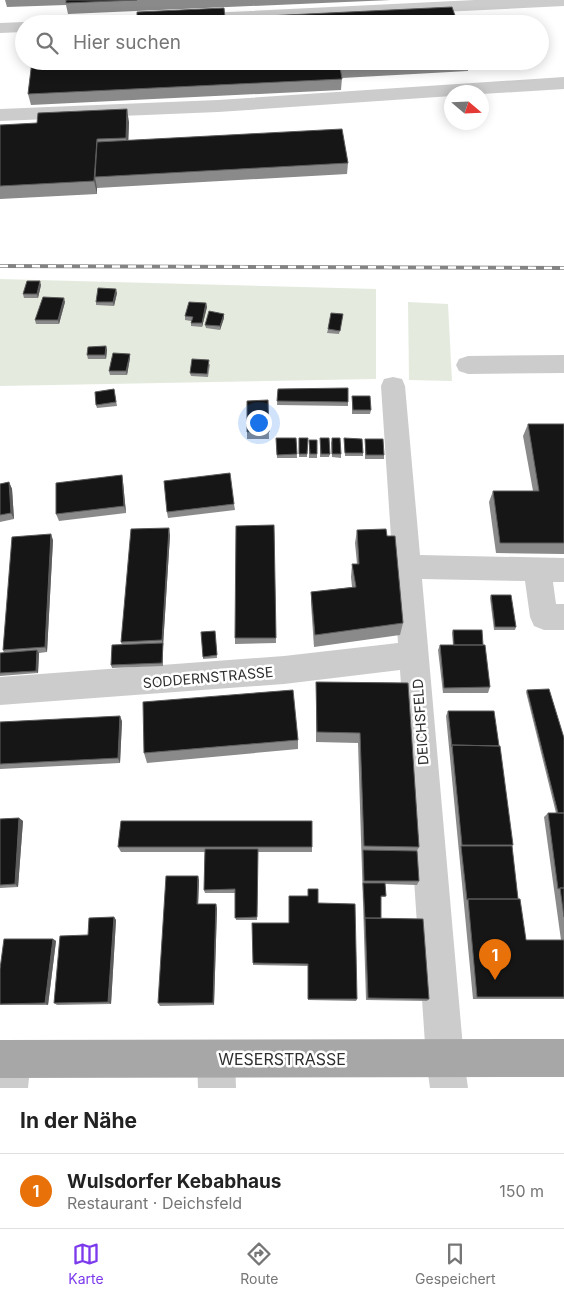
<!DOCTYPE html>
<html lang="de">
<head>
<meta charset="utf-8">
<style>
  :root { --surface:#fff; --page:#f6f6f6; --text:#222; --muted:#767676; --line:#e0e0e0; --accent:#7c3aed }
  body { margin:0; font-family:Inter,sans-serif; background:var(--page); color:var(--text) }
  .compass { position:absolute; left:444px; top:85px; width:45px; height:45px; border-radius:50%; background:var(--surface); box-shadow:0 2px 12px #0003; rotate:109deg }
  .you { position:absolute; left:258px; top:422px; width:18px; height:18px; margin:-12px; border:4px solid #fff; border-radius:50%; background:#1a73e8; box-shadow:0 0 0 8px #1a73e833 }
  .badge { display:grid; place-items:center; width:32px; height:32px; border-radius:50%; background:var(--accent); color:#fff; font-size:16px; font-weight:700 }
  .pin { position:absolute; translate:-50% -41px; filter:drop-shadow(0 1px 2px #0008) }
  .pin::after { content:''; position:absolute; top:26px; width:18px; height:15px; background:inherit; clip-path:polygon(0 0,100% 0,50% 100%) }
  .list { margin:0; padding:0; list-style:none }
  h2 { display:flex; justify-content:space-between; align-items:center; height:65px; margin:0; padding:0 20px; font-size:21px }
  h2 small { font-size:16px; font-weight:400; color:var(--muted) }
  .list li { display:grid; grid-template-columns:32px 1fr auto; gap:15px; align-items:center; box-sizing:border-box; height:75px; padding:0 20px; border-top:1px solid var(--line) }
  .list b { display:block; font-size:19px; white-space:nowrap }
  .list p { margin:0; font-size:16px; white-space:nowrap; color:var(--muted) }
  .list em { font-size:16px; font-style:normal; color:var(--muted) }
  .icon { flex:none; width:28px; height:28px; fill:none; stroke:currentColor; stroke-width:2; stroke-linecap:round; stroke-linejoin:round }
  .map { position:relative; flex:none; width:564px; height:1088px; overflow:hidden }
  .search { position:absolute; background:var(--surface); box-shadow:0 2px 12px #0003; left:15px; right:15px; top:15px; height:55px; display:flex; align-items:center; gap:12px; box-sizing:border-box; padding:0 18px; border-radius:28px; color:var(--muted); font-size:19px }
  .sheet { height:140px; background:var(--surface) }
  nav { display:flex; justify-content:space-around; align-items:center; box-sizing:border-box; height:70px; border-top:1px solid var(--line); background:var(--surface); font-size:14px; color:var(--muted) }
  nav a { display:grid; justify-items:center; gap:2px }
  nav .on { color:var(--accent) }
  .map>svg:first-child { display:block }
</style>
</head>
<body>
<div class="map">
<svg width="564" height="1088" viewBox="0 0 564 1088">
  <rect width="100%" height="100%" fill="#fff"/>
  <path fill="#e4ebde" d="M0 279 376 289V379L0 386Z
    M408 302 448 304 452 381 409 380Z"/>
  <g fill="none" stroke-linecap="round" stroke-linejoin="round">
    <path fill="#ccc" fill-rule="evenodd" d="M475 0H564V6L199 24 181 23 178 19 181 15 187 14Z
      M24 22 31 24H24V32L0 33V23Z
      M564 77V89L482 94V92H452V96L218 112 0 121V109L218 100Z
      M564 355V373L468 374 459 371 456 365 459 359 468 356Z
      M393 377 402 379 405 386 420 555 564 558V582H553L556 604H564V630H544L534 626 530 617 525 581 422 579 464 1059 468 1088H430L426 1059 400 670 284 684 0 705V677L284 656 398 643 381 386 384 379Z
      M12 1040 25 1046 31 1059 28 1088H0V1045Z
      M216 1040 229 1046 235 1059 236 1088H198L197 1059 203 1046Z"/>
    <path fill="#a7a7a7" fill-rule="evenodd" d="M564 1039V1077L0 1078V1040Z"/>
    <g stroke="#848484" stroke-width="4">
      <path id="rail" d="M0 266 564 268"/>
    </g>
    <use href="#rail" stroke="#fff" stroke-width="2.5" stroke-dasharray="8" stroke-linecap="butt"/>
  </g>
  <path fill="#8a8a8a" d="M5 0H391L68 14 66 5 7 7Z
    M32 61H469L468 71 342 78 341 90 31 105 28 94Z
    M129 122 128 140 348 163 347 174 97 188V194L0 199V125Z
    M41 285 38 298H24L23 294Z
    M117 293 114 306 96 305V302Z
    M65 302 59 324H36L35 320Z
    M206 303 207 307 202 327 191 326V321L185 320V316Z
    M224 314V318L220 330 206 328 205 325Z
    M343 314 339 334 327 333 328 329Z
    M106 346 107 350 106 359H88L87 355Z
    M130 354V358L127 375H110L109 371Z
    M210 364 208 377 191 376 190 373Z
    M114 389 117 406 97 408 96 405Z
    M278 389 348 402V406L277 405Z
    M352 396 371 410 370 414H352Z
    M268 400 269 439H247V432Z
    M528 424H564V554L496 553 489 502 493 491H533L523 436Z
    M276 438H296L297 458H277Z
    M299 438H308L307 457H299Z
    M344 438 363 453V456H345Z
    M365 439 384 455V459H365Z
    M309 440H317V458H309Z
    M320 441 330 454 329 457H320Z
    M331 441 341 454V458L332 457Z
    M122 475 123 482 126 513 59 521 56 514Z
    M9 482 12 489 14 519 0 522V484Z
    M234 504 235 510 168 518 167 512Z
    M274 525 276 643 235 644V638Z
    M357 530 387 536 403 623 400 635 314 647 311 604V592L352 587 351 577 352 564H357L355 543Z
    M170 535 163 646V666L112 668 111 665 122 645 121 642Z
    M53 540 47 652 39 653 38 673 0 676V653H4L3 650Z
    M491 595 516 627 515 630H494L490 598Z
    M453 630 483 645 490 687 488 693H443L438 650 440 645H453L452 633Z
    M215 631 217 658 203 659V657Z
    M316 682 408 683 419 847 417 851 419 881 417 885 385 884 386 896 385 897H381V918L429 999 427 1001 366 1000 358 743 316 742Z
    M527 690 564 738V999H473L446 716 448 711 513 845 512 846 518 899 526 940H561L544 817 548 813H556L526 692Z
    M122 721 120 763 0 769V722Z
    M298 740V749L147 763 144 753Z
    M19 818 23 821 18 887 0 888V819Z
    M118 847H312V852H258L257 920H236L235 893H205L204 890 205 852H121Z
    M199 880 198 904 217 908 214 1005 160 1006 158 1003Z
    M318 903 357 999 356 1001 308 1000V966L253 965V963L289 923Z
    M114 917 116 920 111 1004 57 1005 54 1003 88 935Z
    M53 939 56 941 48 1005H0V969Z"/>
  <path fill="#5c5c5c" d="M127 109 129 122 128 151 126 138Z
    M97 139 99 153 95 177 97 188V194L94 181Z
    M40 281 41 285 38 298 37 294Z
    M116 289 117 293 114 306 113 302Z
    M64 298 65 302 59 324 58 320Z
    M206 303 207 307 202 327V323Z
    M224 314V318L220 330V326Z
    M106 346 107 350 106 359 105 355Z
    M130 354V358L127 375 126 371Z
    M122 475 123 482 126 513 124 506Z
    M9 482 12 489 14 519 11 513Z
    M169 528 170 535 163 646V666L162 640Z
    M51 534 53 540 47 652 45 647Z
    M37 650 39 653 38 673 36 671Z
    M120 716 122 721 120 763 118 758Z
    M19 818 23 821 18 887 15 884Z
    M198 876 199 880 198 908 197 904Z
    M216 904 217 908 214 1005 213 1003Z
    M114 917 116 920 111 1004 108 1002Z
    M53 939 56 941 48 1005 45 1003Z"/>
  <path fill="#161616" stroke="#5c5c5c" d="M66 0H137L66 3Z
    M452 7 458 24H91L137 22V12L224 8 225 18Z
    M32 61H455L340 67 342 79 28 94Z
    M127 109 126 138 97 139 94 181 0 186V125L37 123 38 113Z
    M342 129 348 163 95 177 97 142Z
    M27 281H40L37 294H23Z
    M98 288 116 289 113 302H96Z
    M43 297 64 298 58 320H35Z
    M189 302 206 303 202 323H191L193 317 185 316Z
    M209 311 224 314 220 326 205 325Z
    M331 313 343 314 340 331 328 329Z
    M106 346 105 355H87L88 347Z
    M113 353 130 354 126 371H109Z
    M192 359 209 360 207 374 190 373Z
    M348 388V402L277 401 278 389Z
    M114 389 116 402 96 405 95 392Z
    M352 396H370L371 410H353Z
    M268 400 269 432H247V401Z
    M528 424H564V543H500L493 491H539Z
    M276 438H296L297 454 277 455Z
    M299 438H308L307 454H299Z
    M320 438H329L330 454H321Z
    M332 438H340L341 454H332Z
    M344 438 362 439 363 453H345Z
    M365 439H383L384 455H366Z
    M309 440H317V454H310Z
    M230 473 234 504 167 512 164 481Z
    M122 475 124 506 56 514V483Z
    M9 482 11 513 0 515V484Z
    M274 525 276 638H235L236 526Z
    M169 528 162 640 121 642 131 529Z
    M386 529 387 536H395L403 623 315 635 311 592 356 587 352 564H359L357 530Z
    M51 534 45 647 3 650 12 537Z
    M491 595H511L516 627H495Z
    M453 630H482L483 645H454Z
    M215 631 217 655 203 657 201 632Z
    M163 643 162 663 111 665 112 645Z
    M440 645H485L490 687 444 688Z
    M37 650 36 671 0 673V653Z
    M316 682 408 683 419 847 364 846 360 733 317 732Z
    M549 689 564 738V813H558L527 690Z
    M293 690 298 740 144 753 143 702Z
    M448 711H494L499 746 452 745V747Z
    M120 716 118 758 0 764V722Z
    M452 745 500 746 513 845H462Z
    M548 813H564V888H560L558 889Z
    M19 818 15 884 0 885V819Z
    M121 821H312V847H118Z
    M461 846H512L518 899H468L467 900Z
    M205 849H258L257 917 235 918V889L204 890Z
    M363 850 417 851 419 881H364Z
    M166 876H198L197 904H216L213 1003H158Z
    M363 883H385L386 896H381V918H365V919Z
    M560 888H564V917Z
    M308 889H318V903L355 904 357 999H308V964L253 963 252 923H289V896H308Z
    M468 899H520L526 940H564V997H477Z
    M114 917 108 1002 54 1003 60 936 88 935 89 918Z
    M365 918 423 919 429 999 368 998Z
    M4 939H53L45 1003 0 1004V969Z"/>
  <g text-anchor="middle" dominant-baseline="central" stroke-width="5" stroke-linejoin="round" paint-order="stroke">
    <g font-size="14" fill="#2f2f2f" stroke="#fff">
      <text transform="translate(208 677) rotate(-5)">SODDERNSTRASSE</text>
      <text transform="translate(420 722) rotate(-94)">DEICHSFELD</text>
    </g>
    <g font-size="16" fill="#2f2f2f" stroke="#fff">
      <text x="282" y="1059">WESERSTRASSE</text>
    </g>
  </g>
</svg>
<svg class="compass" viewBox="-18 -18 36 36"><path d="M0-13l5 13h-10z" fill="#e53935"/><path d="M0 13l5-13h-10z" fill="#767676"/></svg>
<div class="you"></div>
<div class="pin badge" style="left:495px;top:980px;background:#e8710a">1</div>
<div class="search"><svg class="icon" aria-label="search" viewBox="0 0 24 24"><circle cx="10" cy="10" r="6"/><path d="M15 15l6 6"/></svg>Hier suchen</div>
</div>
<section class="sheet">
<h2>In der Nähe<small></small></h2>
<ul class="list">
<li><span class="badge" style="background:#e8710a">1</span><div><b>Wulsdorfer Kebabhaus</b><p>Restaurant · Deichsfeld</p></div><em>150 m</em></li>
</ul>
</section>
<nav>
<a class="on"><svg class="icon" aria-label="map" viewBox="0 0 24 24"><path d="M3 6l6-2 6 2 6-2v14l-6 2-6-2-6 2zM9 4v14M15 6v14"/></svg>Karte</a>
<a><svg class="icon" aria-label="directions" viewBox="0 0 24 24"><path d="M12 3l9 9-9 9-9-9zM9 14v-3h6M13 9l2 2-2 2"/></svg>Route</a>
<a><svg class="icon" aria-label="saved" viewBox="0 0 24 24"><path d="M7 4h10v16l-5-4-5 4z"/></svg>Gespeichert</a>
</nav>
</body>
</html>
